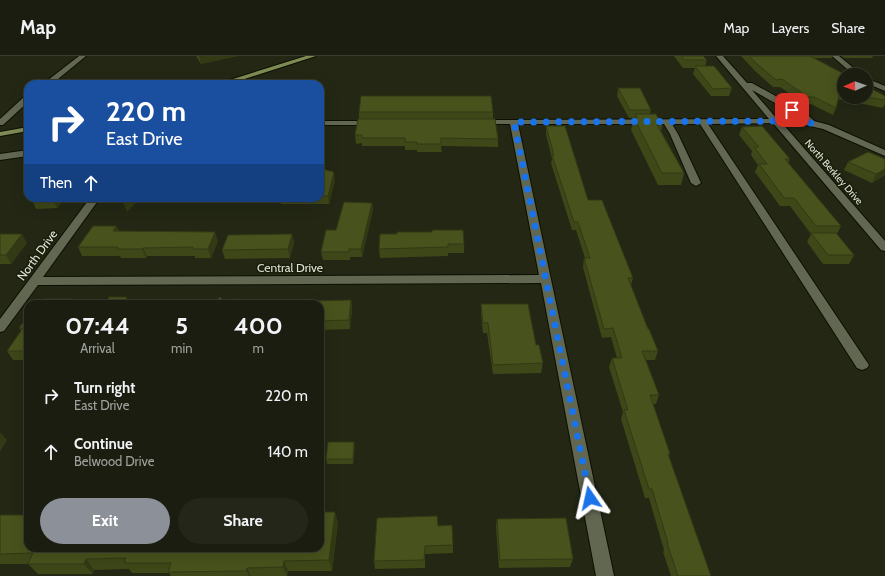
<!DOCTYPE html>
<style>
body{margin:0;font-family:Cabin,sans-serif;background:#232618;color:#f1f3f6;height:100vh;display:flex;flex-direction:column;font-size:15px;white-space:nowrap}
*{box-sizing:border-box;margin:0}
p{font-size:13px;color:#9fa29e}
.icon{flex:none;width:22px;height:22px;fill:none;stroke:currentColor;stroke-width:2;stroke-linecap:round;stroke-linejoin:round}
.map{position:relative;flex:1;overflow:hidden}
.panel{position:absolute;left:24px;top:244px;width:300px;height:252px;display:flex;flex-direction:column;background:#1a1d0f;border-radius:12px;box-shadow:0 4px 16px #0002,0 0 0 1px #383b2f}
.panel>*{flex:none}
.top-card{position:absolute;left:24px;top:24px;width:300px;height:122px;border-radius:12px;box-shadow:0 4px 16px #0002,0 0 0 1px #383b2f;background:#1a4fa0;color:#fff;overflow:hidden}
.needle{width:26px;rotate:268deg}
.tools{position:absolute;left:837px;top:12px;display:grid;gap:8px}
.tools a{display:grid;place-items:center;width:36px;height:36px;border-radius:50%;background:#1a1d0f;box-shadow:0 4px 16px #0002,0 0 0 1px #383b2f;font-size:20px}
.pin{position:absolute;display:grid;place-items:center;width:34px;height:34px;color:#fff;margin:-17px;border-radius:8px;box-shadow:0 2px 6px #0006}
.me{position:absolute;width:44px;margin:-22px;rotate:349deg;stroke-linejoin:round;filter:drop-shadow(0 0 3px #0008)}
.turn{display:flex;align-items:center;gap:14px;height:84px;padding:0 16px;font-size:18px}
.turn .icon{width:52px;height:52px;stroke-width:2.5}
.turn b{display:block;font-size:28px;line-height:34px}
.then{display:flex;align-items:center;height:38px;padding:0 16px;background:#0003;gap:8px;font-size:15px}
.eta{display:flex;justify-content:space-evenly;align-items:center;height:68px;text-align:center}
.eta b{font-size:24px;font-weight:800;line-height:28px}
.button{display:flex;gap:8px;margin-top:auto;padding:8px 16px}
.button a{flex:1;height:46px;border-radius:24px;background:#8c9099;color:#fff;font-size:16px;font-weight:800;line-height:46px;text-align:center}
.button a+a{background:#232618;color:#f1f3f6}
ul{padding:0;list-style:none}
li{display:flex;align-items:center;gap:12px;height:56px;padding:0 16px}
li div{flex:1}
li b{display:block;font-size:15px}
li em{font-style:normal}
header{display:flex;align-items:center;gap:24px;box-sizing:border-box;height:56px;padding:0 20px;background:#1a1d0f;border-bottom:1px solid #383b2f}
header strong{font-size:19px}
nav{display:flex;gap:22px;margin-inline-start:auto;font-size:14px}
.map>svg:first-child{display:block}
</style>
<header>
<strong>Map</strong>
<nav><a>Map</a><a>Layers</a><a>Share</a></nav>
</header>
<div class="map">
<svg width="885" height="520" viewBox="0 0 885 520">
<rect width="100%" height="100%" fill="#232714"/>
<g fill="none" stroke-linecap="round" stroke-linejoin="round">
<g stroke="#0c1001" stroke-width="2">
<g id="minor">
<polygon points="79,0 86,0 52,28 43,28"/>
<path d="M716,0H723L747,27H752L806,57L814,65L829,69L885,94V100L823,73L797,67H782L885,185V195L881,194L773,67L708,68L869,309L867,312L862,314L857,312L700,68H672L678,78L701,127L696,130L691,127L670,78L664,68H518L614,520H596L541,227L38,229L4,275L0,276V263L90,142H100L43,221L539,219L510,68H479L475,66L476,64L769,63ZM752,34L800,61L803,63H777Z"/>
<polygon points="832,0 839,0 862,19 854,19"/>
<polygon points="866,22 885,30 885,35 866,27"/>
<polygon points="177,24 186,28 143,28 147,26"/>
<polygon points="25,40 28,40 28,46 3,69 0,69 0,63"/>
<polygon points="320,65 373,65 377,67 373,69 320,69"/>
<polygon points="28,94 28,100 0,104 0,98"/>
</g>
</g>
<g stroke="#0c1001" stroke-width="2">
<g id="major">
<polygon points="306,0 316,0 229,28 217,28"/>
<polygon points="28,71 28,75 0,80 0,76"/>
</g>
</g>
<use href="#minor" fill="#616751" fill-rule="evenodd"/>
<use href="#major" fill="#7e8b54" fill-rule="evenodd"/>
</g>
<g fill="#3d4718">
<polygon points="196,0 238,0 201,8"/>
<polygon points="674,0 703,0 707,4 705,10 732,32 729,40 711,40 693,18 695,12 683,12"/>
<polygon points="741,0 833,0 832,2 814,2 844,19 844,41 866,41 866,30 885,40 885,48 883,52 838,43 836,52 833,59 811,48 805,49 780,31 773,31 755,15"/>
<polygon points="841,0 873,0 872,2 844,2"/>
<polygon points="618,32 651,54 650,58 662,69 661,75 684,117 681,129 658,129 631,74 634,62 629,62 617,40"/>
<polygon points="359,56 493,56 493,63 498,83 498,91 441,90 442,96 417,96 417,94 405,94 405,90 362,90 362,87 356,88 355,79 359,63"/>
<polygon points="546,70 633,222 631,229 648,273 658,295 655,304 646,304 659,339 656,348 653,348 670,398 669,400 711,520 671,520 663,496 664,494 649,442 645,442 621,363 623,356 609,311 612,302 617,302 611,281 602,282 583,211 584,202 585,202 576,174 572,174 551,107 552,103 546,78"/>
<polygon points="742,71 790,103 788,107 841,170 837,178 854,199 849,208 823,208 807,186 811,178 790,150 780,150 755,116 758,109 751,99 752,95 739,79"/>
<polygon points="885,103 885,119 872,127 844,114 848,106"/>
<polygon points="320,114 335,124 329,148 281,148 279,142 320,142"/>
<polygon points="66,142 57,152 36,153 32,144"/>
<polygon points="372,147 373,154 362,201 350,201 350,204 323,204 321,196 336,174"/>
<polygon points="116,170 119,175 218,185 211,202 195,202 195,200 147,200 146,202 121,202 120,200 82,200 78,191"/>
<polygon points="0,178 27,187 11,208 0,208"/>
<polygon points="292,178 294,187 290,202 225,203 222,194"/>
<polygon points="380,178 464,188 464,197 448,197 448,200 380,202 379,193"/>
<polygon points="351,244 352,253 350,273 320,274 320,248"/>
<polygon points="481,248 536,289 543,307 541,317 493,318 487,277 483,277 481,258"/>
<polygon points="28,260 28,304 13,304 7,295 21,275 19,272"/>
<polygon points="355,390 353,408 327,408 326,403"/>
<polygon points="335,456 338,467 332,515 288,515 287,520 171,520 169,517 132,517 129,513 94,514 93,518 38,518 28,508 0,508 0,459 28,492 320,492"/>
<polygon points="497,463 573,503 570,511 499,512 496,471"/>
<polygon points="438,470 453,489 453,497 425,498 425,512 375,513 374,505"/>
</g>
<g fill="#323914">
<polygon points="199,0 238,0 201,8"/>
<polygon points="885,113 885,119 872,127 876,118"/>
<polygon points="334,116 335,124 329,148 328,140"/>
<polygon points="55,142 66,142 57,152 53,144"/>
<polygon points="130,142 140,142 127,156 124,148"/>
<polygon points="372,147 373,154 362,201 361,193"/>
<polygon points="116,170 120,179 113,175"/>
<polygon points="215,176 218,185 211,202 208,193"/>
<polygon points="22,178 27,187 11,208 6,199"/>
<polygon points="292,178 294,187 290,202 288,193"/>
<polygon points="143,192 147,200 146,202 142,193"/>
<polygon points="351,244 352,253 350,273 349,264"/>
<polygon points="0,376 7,384 0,396"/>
<polygon points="354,386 355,390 353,408 353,403"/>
<polygon points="335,456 338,467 332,515 329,504"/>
<polygon points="86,503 94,514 93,518 84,508"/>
<polygon points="284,505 288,515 287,520 283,511"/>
<polygon points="247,512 251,520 249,520 246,515"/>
</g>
<g fill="#47521c" stroke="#323914">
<polygon points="681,0 703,0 707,4 685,4"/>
<polygon points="749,0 810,0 846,19 844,19 844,36 840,36 836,52 814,41 808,41 782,23 776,24 757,8"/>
<polygon points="695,10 714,10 732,32 713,33"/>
<polygon points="866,30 885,40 885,44 866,41"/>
<polygon points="618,32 640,32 651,54 630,54"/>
<polygon points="361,40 491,40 493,56 359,56"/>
<polygon points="635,58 656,58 662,69 657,69 684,117 662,117 634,62 637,62"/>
<polygon points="358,63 495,63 498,83 441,82 441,88 417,88 417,86 405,86 405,82 362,82 362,79 355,79"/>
<polygon points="546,70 565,70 588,144 602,144 633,222 628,222 648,273 649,273 658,295 642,295 659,339 650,339 670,398 668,398 711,520 678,520 667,487 668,487 652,433 649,433 624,354 628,354 612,302 622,302 613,272 604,273 584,202 590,202 578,166 574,166 552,99 554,99"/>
<polygon points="762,70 790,103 785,103 841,170 816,170 794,142 784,142 759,108 767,108 754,91 759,91 742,71"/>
<polygon points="868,96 885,103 885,113 876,118 848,106"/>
<polygon points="322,113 334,116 328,140 320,140 320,114"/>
<polygon points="33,142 55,142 53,144 32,144"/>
<polygon points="126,142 130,142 124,148"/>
<polygon points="344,146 372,147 361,193 349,193 349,196 321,196 326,174 336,174"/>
<polygon points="93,170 116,170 113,175 215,176 208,193 192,193 193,191 143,192 142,193 117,193 118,191 78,191"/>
<polygon points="432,174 463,174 464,188 448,188 448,191 379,193 380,178 397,178 397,176 432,176"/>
<polygon points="811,177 836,177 854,199 828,199"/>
<polygon points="0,178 22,178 6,199 0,199"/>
<polygon points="292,178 288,193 222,194 228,179"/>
<polygon points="109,241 127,241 125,245 216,244 220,241 223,244 238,243 237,248 41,248 45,243 72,243 71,245 108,244"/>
<polygon points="351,244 349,264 320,265 320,248 313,248 313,245"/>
<polygon points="481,248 528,248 536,289 539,289 543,307 493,309 488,267 483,267"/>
<polygon points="28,260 28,295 7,295 23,272 19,272"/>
<polygon points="328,386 354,386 353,403 326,403"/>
<polygon points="320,456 335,456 329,504 284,505 283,511 247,512 246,515 168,516 171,507 124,507 126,502 86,503 84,508 28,508 33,497 0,498 0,459 28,459 28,492 320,492"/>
<polygon points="437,460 438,470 452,469 453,489 425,490 424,504 374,505 377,462"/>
<polygon points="566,462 573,503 500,504 497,463"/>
</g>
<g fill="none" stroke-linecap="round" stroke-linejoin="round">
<polyline stroke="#1a73e8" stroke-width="7" stroke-dasharray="0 12.6" points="590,442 514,66 797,65 811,67 807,62 792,54"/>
</g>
<g text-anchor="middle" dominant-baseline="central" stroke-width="3" stroke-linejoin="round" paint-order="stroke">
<g font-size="10" fill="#e0e4d7" stroke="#191e0a">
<text transform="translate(834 116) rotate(49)">North Berkley Drive</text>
</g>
<g font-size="12" fill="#e0e4d7" stroke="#191e0a">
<text transform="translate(37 199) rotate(-54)">North Drive</text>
<text x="290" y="211">Central Drive</text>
</g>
</g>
</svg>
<div class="tools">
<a><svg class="needle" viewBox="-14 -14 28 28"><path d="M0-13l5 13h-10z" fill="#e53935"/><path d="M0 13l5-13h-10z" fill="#9fa29e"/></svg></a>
</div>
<div class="pin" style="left:792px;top:54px;background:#d93025"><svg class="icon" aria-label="arrive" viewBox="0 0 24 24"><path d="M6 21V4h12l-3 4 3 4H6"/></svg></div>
<svg class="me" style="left:590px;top:442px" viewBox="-20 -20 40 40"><path d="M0-17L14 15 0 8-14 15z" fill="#1a73e8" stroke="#fff" stroke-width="4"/></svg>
<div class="top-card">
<div class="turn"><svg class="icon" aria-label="right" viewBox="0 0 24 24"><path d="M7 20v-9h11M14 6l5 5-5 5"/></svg><div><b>220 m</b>East Drive</div></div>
<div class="then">Then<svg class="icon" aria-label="ahead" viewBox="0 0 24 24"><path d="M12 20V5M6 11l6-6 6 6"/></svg></div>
</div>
<section class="panel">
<div class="eta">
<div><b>07:44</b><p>Arrival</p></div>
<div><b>5</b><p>min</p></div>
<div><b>400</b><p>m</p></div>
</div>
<ul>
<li><svg class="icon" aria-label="right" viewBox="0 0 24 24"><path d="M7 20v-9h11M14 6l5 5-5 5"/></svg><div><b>Turn right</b><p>East Drive</p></div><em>220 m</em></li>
<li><svg class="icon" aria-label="ahead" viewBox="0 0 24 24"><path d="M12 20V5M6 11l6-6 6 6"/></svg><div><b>Continue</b><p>Belwood Drive</p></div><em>140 m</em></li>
</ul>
<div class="button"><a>Exit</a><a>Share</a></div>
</section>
</div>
